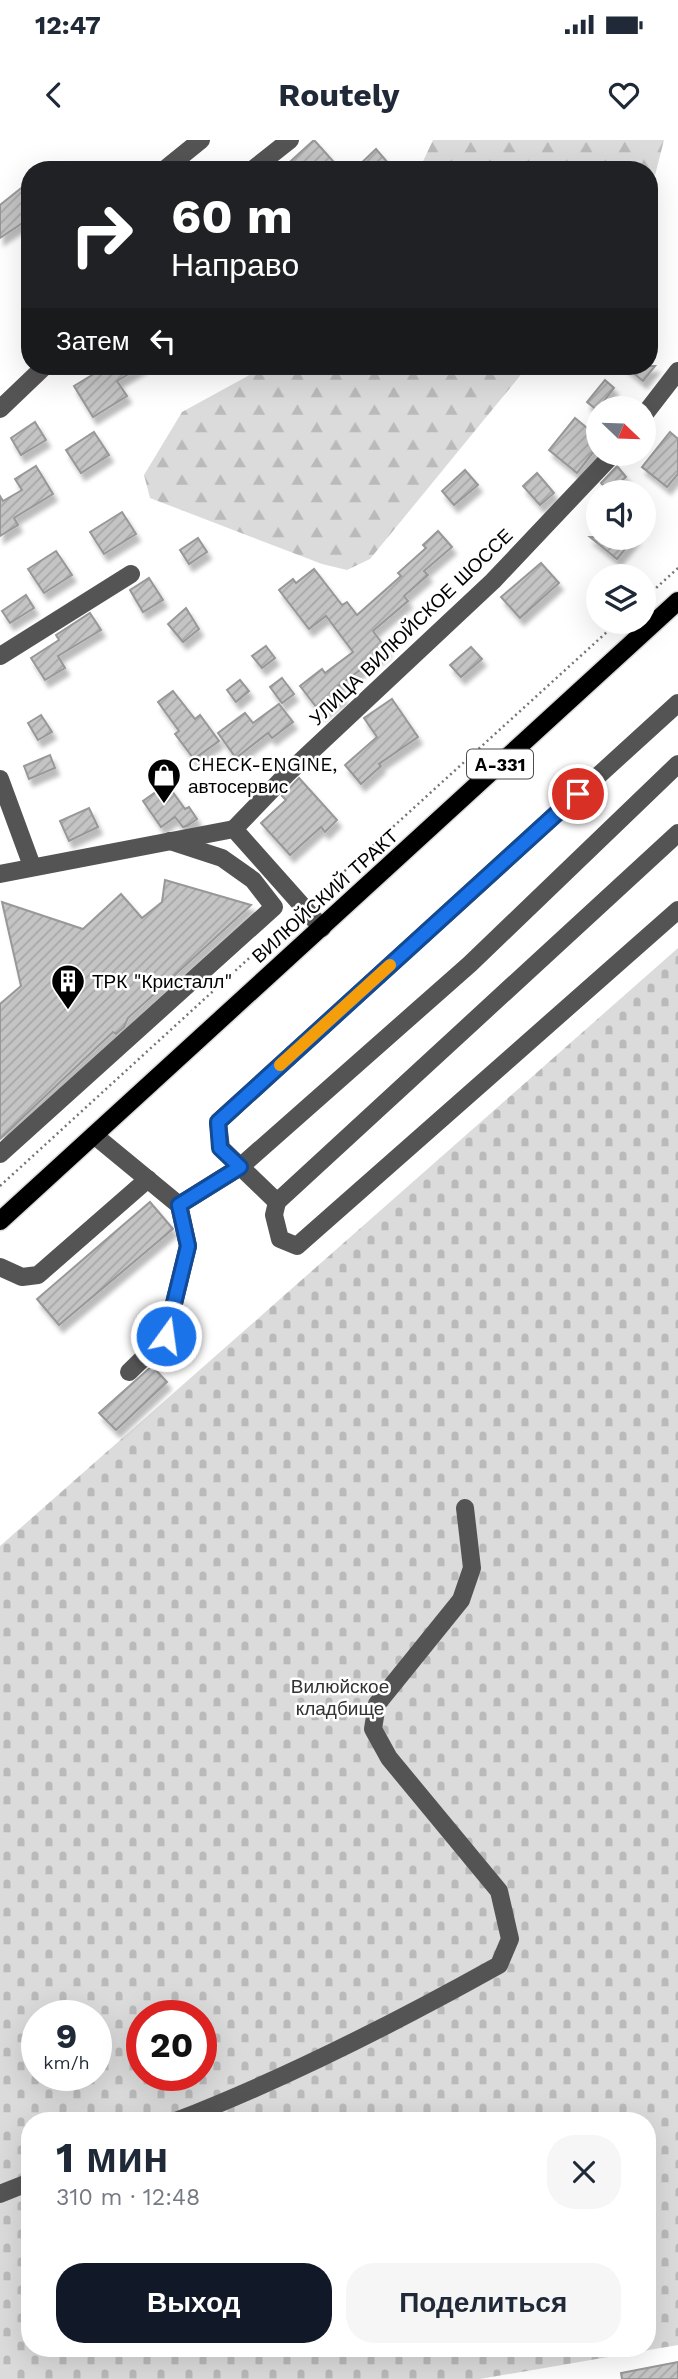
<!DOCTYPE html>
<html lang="ru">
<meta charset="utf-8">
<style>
body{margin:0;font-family:"Work Sans",sans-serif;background:#f6f6f7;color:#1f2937;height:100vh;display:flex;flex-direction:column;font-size:26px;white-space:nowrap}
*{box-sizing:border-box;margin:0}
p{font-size:23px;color:#747a83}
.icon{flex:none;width:38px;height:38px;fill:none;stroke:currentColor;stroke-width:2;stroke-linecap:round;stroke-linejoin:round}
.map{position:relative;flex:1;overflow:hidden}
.sheet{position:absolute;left:21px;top:1972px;width:635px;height:245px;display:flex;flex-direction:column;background:#fff;border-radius:28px;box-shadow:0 7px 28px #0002}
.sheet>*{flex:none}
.banner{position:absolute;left:21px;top:21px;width:637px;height:214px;border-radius:28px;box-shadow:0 7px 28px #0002;background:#202124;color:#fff;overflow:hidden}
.needle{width:46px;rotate:113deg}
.controls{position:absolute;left:586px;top:256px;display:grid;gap:14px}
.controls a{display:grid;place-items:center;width:70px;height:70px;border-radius:50%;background:#fff;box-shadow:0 7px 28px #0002;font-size:35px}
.speed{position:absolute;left:21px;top:1860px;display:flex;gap:14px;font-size:35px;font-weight:700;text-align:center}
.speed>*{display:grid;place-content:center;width:91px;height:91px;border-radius:50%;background:#fff;box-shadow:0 7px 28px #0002;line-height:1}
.speed small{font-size:18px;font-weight:400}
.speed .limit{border:10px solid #d22;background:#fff;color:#111}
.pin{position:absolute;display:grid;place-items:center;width:60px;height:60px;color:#fff;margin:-30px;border:4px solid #fff;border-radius:50%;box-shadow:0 2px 7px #0007}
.me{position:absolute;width:77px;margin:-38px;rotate:14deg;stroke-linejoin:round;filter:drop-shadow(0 0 5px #0008)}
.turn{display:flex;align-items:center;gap:24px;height:147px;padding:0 35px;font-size:32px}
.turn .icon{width:91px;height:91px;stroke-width:2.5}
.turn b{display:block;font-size:49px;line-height:60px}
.then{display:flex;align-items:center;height:66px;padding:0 35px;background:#0003;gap:14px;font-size:26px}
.round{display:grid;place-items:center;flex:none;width:74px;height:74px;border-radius:28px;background:#f6f6f7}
.headline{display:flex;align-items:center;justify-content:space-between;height:119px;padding:0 35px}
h1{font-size:42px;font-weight:700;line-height:52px}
.cta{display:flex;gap:14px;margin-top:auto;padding:14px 35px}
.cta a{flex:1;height:80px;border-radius:28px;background:#111827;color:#fff;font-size:28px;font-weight:700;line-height:80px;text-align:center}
.cta a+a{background:#f6f6f7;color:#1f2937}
.status{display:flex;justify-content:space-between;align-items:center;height:49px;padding:0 35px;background:#fff;direction:ltr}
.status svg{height:19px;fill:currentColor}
header{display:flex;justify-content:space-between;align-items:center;height:91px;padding:0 35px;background:#fff;font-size:32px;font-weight:700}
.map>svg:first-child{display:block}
</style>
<div class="status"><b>12:47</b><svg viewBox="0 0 49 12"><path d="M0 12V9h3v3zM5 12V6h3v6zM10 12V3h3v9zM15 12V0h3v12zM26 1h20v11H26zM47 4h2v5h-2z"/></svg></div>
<header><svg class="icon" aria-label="back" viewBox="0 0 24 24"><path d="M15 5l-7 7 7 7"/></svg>Routely<svg class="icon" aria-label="heart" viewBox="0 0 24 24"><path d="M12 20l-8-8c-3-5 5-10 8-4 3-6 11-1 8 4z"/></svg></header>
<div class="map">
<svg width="678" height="2239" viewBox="0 0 678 2239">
<defs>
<pattern id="forest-firs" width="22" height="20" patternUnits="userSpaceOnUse" patternTransform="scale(1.75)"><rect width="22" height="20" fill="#dbdbdb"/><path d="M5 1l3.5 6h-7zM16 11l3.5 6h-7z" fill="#bababa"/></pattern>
<pattern id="cemetery-stones" width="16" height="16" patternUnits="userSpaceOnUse" patternTransform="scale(1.75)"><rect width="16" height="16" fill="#dbdbdb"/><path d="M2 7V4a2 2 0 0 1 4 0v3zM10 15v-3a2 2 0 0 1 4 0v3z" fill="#bababa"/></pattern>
<pattern id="building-hatch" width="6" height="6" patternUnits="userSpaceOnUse" patternTransform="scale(1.75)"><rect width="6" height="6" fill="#c4c4c4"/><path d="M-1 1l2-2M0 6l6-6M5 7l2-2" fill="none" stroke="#a7a7a7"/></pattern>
<filter id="shadow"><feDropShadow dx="4" dy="7" stdDeviation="2" flood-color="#0004"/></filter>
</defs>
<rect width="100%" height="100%" fill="#fff"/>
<g fill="url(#forest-firs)">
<polygon points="433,0 664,0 649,59 649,30 419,30"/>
<polygon points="266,226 528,226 370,419 347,430 322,424 150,358 144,335 182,272"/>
</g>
<path fill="url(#cemetery-stones)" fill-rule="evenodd" d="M678,808V2205L480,2239H0V1406ZM37,1876H96V1936H37ZM142,1876H201V1936H142ZM30,1981H648V2208H30Z"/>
<g fill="url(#building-hatch)" stroke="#989898" stroke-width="2" filter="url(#shadow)">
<polygon points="314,0 341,30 281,30"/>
<polygon points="376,9 394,30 354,30"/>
<polygon points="30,41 30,78 0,98 0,65"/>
<polygon points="107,226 142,226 117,241 127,256 93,277 74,246"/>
<polygon points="625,226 655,226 643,241"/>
<polygon points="605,240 614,248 597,270 587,262"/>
<polygon points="575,278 598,297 598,306 577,333 549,310"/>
<polygon points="35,282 46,300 21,315 11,298"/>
<polygon points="94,292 109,315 81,333 66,310"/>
<polygon points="670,292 678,299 678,334 667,347 642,327"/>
<polygon points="36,326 53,354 14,378 18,385 0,396 0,356 3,361 22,350 15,339"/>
<polygon points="617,326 626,337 609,352 601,343"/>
<polygon points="465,330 478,345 454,365 442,351"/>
<polygon points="537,333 554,353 540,365 523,346"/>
<polygon points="122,372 136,394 104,414 90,392"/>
<polygon points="438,391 452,407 424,431 428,435 404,456 408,461 373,491 387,510 336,548 343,556 321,573 300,546 322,529 325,533 353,512 326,476 309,489 279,450 293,439 296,443 314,429 342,465 347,462 357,475 401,436 398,433 426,408 423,405"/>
<polygon points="590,397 635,397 617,419"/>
<polygon points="198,398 207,412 189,424 180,410"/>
<polygon points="56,411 72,435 44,453 28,429"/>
<polygon points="541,423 559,443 520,478 501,457"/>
<polygon points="149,438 163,460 143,472 130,450"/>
<polygon points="26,455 34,468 10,483 2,471"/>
<polygon points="186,468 199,489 183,502 168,484"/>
<polygon points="90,473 101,490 58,516 65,528 45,540 31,518 59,500 56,495"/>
<polygon points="266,506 275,518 262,528 252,516"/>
<polygon points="471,507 482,519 461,537 450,525"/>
<polygon points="282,538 294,554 282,563 270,547"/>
<polygon points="240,540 249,551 236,562 227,550"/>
<polygon points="173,551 195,579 200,575 219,601 194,619 175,594 179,591 158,562"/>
<polygon points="392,559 418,597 379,624 381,626 361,644 345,625 377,597 364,578"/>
<polygon points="279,564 293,582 272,598 268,593 236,618 218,593 245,573 253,583"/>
<polygon points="41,575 52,592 38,600 28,583"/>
<polygon points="50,615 55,628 29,639 24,626"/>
<polygon points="299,638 337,680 325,692 321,687 290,715 261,683 286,660 282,656"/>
<polygon points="167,644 185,669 189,667 197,679 187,686 183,687 175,677 161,687 143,661"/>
<polygon points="89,668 98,687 69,701 60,681"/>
<polygon points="165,740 251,765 128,878 124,887 116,894 113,892 0,999 0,864 21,846 2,762 83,789 121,754 142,778 162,762"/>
<polygon points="150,1062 173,1089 59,1185 37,1159"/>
<polygon points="152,1226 167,1242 116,1290 99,1273"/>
<polygon points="678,2222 678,2239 622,2239 621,2233"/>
</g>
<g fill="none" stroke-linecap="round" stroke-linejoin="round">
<g stroke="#dbdbdb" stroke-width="21">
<polyline id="major" points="0,1081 678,461"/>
</g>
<g stroke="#767676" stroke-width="2.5" stroke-dasharray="2 3.5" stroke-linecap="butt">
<polyline points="644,459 678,428"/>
<polyline points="316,757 619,481"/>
<polyline points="0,1046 293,778"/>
</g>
<g stroke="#545454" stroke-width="18">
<polyline points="164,30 201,0"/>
<polyline points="252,30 290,0"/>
<polyline points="0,269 45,226"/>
<polyline points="644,275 678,231"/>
<polyline points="0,516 131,434"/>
<polyline points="678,563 218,982 221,1008 277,1062 274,1075 280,1099 297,1106 678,770"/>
<polyline points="0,639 32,726"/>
<polyline points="234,689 286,635 493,441 614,313"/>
<polyline points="0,734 234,689 322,788"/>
<polyline points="94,995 179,1065 240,1027 470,824 678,624"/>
<polyline points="0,1014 274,767 253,740 222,718 170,701"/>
<polyline points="277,1062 678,693"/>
<polyline points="0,1127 22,1137 38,1135 148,1039"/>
<polyline points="129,1232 166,1196 188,1106 179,1065"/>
<path d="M176,1981C287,1938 395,1883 499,1825L510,1799L499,1751L389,1618L373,1589L377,1564L461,1460L472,1428L465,1368"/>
<polyline points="0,2054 30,2042"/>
</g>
<use href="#major" stroke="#000" stroke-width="18"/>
</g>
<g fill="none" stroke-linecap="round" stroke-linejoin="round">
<g stroke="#114b97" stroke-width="18">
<polyline id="route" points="166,1196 188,1106 179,1065 240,1027 220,1008 218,982 578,654"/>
</g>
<use href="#route" stroke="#1a73e8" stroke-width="12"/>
<polyline stroke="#f59e0b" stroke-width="12" points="280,925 390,825"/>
</g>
<defs>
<g id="shop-pin" transform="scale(1.75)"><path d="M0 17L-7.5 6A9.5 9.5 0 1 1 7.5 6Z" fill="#000" stroke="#fff"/><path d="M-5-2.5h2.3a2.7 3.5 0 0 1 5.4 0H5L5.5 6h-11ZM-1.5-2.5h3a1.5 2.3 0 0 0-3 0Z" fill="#fff"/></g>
<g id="building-pin" transform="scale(1.75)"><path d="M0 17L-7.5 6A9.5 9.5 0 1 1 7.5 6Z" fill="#000" stroke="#fff"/><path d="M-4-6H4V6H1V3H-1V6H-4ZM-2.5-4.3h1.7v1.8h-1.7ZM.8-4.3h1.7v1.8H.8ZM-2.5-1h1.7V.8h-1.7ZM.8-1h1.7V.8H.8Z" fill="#fff"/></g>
</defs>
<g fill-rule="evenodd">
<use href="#shop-pin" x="164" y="635"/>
<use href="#building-pin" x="68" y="841"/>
</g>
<g text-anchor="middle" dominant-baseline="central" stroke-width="5" stroke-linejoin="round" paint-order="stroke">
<rect fill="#fff" stroke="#4c4c4c" stroke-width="2" x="467" y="609.5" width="66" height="29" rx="5"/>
<g font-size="18" font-weight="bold" fill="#000">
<text x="500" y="624">А-331</text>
</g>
<g font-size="19" fill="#000" stroke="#fff">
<text transform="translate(411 487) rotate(-44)">УЛИЦА ВИЛЮЙСКОЕ ШОССЕ</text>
<text transform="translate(325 756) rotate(-42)">ВИЛЮЙСКИЙ ТРАКТ</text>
</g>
<g font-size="19" fill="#000" stroke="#fff" text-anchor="start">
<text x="188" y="624">CHECK-ENGINE,<tspan x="188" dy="22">автосервис</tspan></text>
<text x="92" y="841">ТРК "Кристалл"</text>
</g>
<g font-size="19" fill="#323232" stroke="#fff">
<text x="340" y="1546">Вилюйское<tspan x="340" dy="22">кладбище</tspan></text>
</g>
</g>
</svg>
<div class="controls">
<a><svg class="needle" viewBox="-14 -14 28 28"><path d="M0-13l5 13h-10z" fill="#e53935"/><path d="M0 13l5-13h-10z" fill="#747a83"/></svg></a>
<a><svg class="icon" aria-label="sound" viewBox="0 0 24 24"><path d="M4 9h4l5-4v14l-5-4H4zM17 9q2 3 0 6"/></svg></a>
<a><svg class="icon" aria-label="layers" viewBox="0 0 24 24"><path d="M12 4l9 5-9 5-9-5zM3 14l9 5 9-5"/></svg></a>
</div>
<div class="speed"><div>9<small>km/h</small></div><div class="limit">20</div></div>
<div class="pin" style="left:578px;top:654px;background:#d93025"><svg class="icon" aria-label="arrive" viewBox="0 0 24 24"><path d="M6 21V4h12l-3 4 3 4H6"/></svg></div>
<svg class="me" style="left:166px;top:1196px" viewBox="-20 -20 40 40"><circle r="17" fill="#1a73e8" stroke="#fff" stroke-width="3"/><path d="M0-11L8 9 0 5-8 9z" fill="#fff"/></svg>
<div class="banner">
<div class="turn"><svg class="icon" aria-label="right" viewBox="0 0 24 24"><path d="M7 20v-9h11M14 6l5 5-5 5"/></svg><div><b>60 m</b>Направо</div></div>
<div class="then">Затем<svg class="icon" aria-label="left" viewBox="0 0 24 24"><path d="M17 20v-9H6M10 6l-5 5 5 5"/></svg></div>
</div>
<section class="sheet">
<div class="headline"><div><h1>1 мин</h1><p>310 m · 12:48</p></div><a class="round"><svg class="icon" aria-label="close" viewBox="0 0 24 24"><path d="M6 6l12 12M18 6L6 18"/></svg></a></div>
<div class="cta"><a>Выход</a><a>Поделиться</a></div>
</section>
</div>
